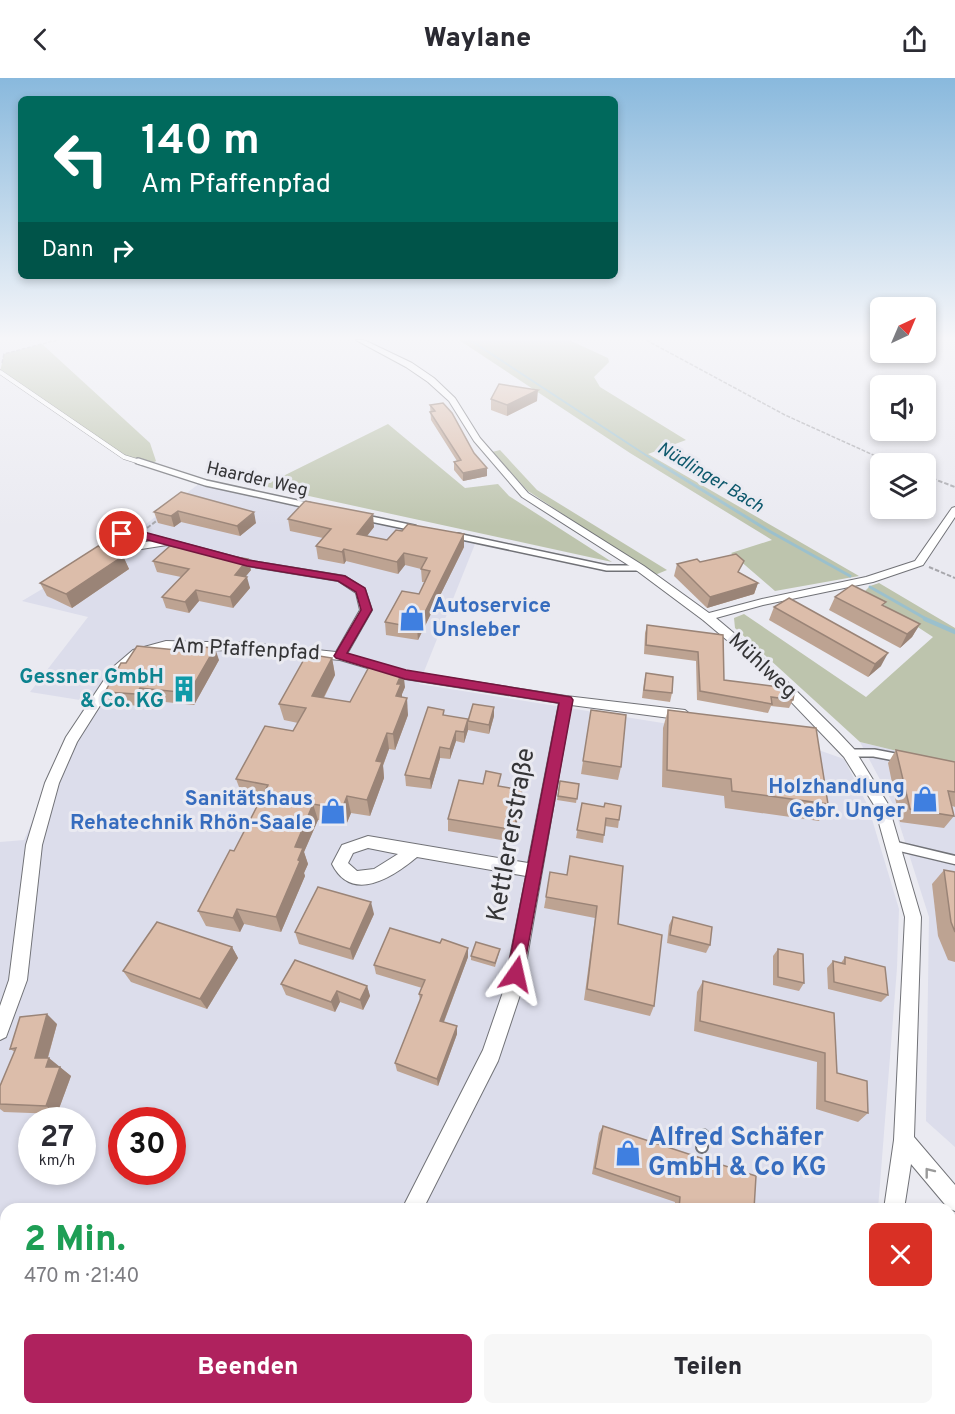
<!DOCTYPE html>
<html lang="de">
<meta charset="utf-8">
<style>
body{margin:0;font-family:Overpass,sans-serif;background:#f7f7f7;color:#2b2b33;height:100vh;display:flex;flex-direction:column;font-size:22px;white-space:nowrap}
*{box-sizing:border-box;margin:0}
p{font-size:20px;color:#7c7c81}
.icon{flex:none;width:33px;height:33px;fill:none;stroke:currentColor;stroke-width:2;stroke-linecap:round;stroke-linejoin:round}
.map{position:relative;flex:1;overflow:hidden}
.drawer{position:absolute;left:0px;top:1125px;width:956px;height:212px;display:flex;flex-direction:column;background:#fff;border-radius:18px 18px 0 0;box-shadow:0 3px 9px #0003}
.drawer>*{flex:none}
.top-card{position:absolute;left:18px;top:18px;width:600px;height:183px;border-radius:9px;box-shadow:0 3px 9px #0003;background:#00695c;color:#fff;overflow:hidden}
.needle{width:39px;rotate:44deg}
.buttons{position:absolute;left:870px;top:219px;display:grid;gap:12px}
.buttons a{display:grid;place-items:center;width:66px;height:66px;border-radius:9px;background:#fff;box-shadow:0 3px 9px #0003;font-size:30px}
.speed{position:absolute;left:18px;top:1029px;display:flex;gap:12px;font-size:30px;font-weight:700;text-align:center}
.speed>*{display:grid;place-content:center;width:78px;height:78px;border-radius:50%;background:#fff;box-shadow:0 3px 9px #0003;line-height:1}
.speed small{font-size:15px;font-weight:400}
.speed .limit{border:9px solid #d22;background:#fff;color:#111}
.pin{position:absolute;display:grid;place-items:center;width:51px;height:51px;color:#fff;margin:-26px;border:3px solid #fff;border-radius:50%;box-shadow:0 2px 6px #0007}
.me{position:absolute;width:66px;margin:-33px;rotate:11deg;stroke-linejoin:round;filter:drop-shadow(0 0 4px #0008)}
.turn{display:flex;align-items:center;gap:21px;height:126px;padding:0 24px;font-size:27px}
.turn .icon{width:78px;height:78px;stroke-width:2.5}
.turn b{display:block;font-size:42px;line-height:51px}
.then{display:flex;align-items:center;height:57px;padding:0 24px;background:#0003;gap:12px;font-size:22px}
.round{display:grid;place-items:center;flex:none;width:63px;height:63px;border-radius:9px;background:#f7f7f7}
.overview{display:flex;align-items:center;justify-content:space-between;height:102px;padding:0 24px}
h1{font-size:36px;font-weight:800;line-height:45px;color:#1e9e55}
.primary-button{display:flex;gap:12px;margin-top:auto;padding:12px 24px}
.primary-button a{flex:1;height:69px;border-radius:9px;background:#af225e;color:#fff;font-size:24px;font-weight:800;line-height:69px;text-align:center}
.primary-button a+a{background:#f7f7f7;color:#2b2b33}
header{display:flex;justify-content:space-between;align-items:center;height:78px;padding:0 24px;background:#fff;font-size:27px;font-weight:800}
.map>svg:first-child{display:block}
</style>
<header><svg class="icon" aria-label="back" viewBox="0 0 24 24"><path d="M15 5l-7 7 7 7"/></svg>Waylane<svg class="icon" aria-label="share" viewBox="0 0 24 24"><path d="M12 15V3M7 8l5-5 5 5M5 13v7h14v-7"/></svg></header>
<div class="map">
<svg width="955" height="1336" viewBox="0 0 955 1336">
<rect width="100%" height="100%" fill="#eaeaf1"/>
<g fill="#dcddeb" fill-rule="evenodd">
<path d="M200,405L475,466L419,606L807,668L844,681L868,728L899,831L897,890L878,1131H6V1330L863,1331L862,1336H0V764L24,762L86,623L30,614L88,539L22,523L125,462ZM32,1042H82V1094H32ZM122,1042H172V1094H122Z"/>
<polygon points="860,664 955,687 955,1069 926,1043 929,839 893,726"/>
</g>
<g fill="#bdc4ad">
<polygon points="459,262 569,262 608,280 609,284 594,299 600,309 686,362 648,376 859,498 775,513 731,475 772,462 630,375"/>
<polygon points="42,266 150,365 156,383 148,388 124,379 0,294 4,276"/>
<polygon points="388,346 465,410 498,406 509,418 612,484 263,408"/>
<polygon points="500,372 537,412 667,492 655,497 528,413 492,374"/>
<polygon points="879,505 955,550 955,687 860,664 735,550 734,540 744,536 866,619 933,559 864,514 870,508"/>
<polygon points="955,1168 955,1336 952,1336 949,1331 950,1169"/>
</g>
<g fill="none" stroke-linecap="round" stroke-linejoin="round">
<polyline stroke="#9bc0cd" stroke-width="2" points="470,262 658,385"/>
<g stroke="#9bc0cd" stroke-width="3">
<polyline points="655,383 769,453 850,498"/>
<polyline points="870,509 928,542"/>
</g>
<polyline stroke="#9bc0cd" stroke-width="4.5" points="925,541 955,554"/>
<g stroke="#717277" stroke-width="5">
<polyline id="lane-far4" points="0,294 124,379 143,385"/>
</g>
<g stroke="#717277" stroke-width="8">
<g id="lane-far3">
<polyline points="138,383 206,405 311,428"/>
<polyline points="366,440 414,450"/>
<polyline points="457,458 607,490 640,490"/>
</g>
</g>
<g stroke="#717277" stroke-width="10">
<polyline id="lane-far2" points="849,675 874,675 900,680"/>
</g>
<g stroke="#717277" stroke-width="11">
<polyline id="lane-far1" points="892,767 955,782"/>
</g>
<g stroke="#717277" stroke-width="14">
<polyline id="lane" points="702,1069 703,1057"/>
</g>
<g stroke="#717277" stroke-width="2">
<g id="street">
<polygon points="356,262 364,262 412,285 434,300 455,320 480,360 528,415 644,488 709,535 762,521 866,499 915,483 952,430 955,429 955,439 923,487 873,504 763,527 716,540 761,578 837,653 854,671 888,726 921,839 914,1059 955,1107 955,1133 948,1130 911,1086 904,1131 884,1131 894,1062 905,839 874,727 844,679 753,584 703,542 636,492 522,419 474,363 449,323 428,304 406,289"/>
<path d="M133,452L247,482L345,498L365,511L372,532L347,576L405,593L566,618L685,632L691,637L685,642L571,627L521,914L498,983L423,1131H402L483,972L503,914L526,798L417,779C393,799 352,826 332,786L342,767L368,758L528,785L559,625L405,601L340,582L248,573L166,571L141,578L120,596L77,664L59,705L42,767L27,902L6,959L0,962V928L9,902L26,767L45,705L66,659L112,590L133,572L166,563L248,565L336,574L360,532L356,515L338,503L247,488L167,467L122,474L105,471L102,464L103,462L118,454ZM133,458L152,463L122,468L113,465L124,459ZM368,770L398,776L374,791L357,793L348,785L353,775Z"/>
<polygon points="955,1141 955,1163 950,1165 950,1144"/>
<polygon points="331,1330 355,1330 354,1336 330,1336"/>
<polygon points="700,1330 729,1330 727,1336 698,1336"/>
<rect x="870" y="1330" width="24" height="6"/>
<polygon points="917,1330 942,1330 944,1336 919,1336"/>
</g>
</g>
<g stroke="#a7a7ac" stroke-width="1.5" stroke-dasharray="4 1.5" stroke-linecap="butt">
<polyline points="646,262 785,337 891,385"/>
<polyline points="2,285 4,276 57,262"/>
</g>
<g stroke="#a7a7ac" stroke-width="2" stroke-dasharray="4.5 2" stroke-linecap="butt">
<polyline points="887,383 893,386"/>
<polyline points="926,398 955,409"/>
<polyline points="147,450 159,441"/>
<polyline points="929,489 955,500"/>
</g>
<use href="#lane-far4" stroke="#fff" stroke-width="4"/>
<use href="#lane-far3" stroke="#fff" stroke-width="5"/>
<use href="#lane-far2" stroke="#fff" stroke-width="7"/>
<use href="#lane-far1" stroke="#fff" stroke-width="8"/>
<use href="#lane" stroke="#fff" stroke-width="10"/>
<use href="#street" fill="#fff" fill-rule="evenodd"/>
</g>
<g fill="#bda392">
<polygon points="491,321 537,323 507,338 491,332"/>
<polygon points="430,327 487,398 463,403 454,392 454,384 457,383 431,342"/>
<polygon points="181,414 256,445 240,458 181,444 174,449 158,445 154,434"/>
<polygon points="288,441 374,449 367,458 387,462 402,453 464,456 464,469 418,562 386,557 385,544 419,516 425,504 422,504 421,491 405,487 398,496 346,483 344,486 318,481 316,468 323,460 290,453"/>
<polygon points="123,478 129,491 72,530 47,518 40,505"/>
<polygon points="153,483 251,492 245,499 250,510 233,530 199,523 189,535 166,530 162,519 181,499 157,494"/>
<polygon points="700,484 740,495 758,505 754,516 707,530 674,498 677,486"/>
<polygon points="835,519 884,528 920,546 912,559 900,570 829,532"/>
<polygon points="774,529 881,588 868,599 769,542"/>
<polygon points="647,547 723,557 724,602 793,622 789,630 771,628 768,635 697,622 696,583 644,576 645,555"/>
<polygon points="332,580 335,597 324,620 350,624 405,609 402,616 402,619 408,637 395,672 389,671 383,688 384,700 370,738 351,735 346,747 318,742 304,774 308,786 304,795 305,798 281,854 244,846 240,854 206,848 198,833 234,773 261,721 242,717 236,701 293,653 298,645 284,642 279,626"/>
<polygon points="219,582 194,627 146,622 142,628 111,626 105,614 126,585"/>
<polygon points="646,595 672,615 670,624 642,620 644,604"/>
<polygon points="591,632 621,689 618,702 581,696"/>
<polygon points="668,632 828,726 819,743 725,730 724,718 662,709 663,650"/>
<polygon points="445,638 468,641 494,638 489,656 468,652 464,665 456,663 450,681 440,680 431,711 406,708 405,697"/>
<polygon points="896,672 955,684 955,729 952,728 954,738 944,750 900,744 888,685"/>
<polygon points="560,703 579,706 576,725 557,722"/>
<polygon points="501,709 522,712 521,725 513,764 448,753 448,741"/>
<polygon points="582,725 619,742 618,750 605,748 603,765 576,760"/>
<polygon points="944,792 955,794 955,884 948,882 938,858 932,806"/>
<polygon points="567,797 618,846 654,928 650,938 584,922 595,840 544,830 546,819"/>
<polygon points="374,836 353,882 299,866 295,854"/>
<polygon points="673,839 710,867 706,875 667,865 669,847"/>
<polygon points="232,869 238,880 207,931 131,904 123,893"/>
<polygon points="778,871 804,905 799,913 773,907 773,878"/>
<polygon points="499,875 495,889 471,882 471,878"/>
<polygon points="468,879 444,944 457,948 457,956 438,1008 397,993 395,985 420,923 419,916 422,910 376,896 374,887"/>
<polygon points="845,879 888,917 881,924 828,911 827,890 833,883 841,885"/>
<polygon points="703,903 834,935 837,995 868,1035 858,1044 816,1031 817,984 694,953 697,914"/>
<polygon points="281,906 367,908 370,918 363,932 340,924 335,934 286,917"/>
<polygon points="57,946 48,980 71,998 57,1036 4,1034 0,1031 0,1008 15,974 10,971"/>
<polygon points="603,1048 754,1131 674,1131 675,1124 592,1096 599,1055"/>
</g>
<g fill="#9a8477">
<polygon points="538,312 537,323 507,338 507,327"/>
<polygon points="487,390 487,398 463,403 463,395"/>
<polygon points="178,433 181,444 174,449 171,438"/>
<polygon points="254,434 256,445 240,458 237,448"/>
<polygon points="373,436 374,449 359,468 357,456"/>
<polygon points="464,456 464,469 418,562 417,550"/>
<polygon points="344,471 346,483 344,486 342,474"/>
<polygon points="404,475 405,487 398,496 397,484"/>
<polygon points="123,478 129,491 72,530 66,516"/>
<polygon points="248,481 251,492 238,508 235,497"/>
<polygon points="247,499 250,510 233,530 230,519"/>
<polygon points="758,505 754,516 707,530 710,519"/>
<polygon points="196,512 199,523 189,535 185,524"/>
<polygon points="920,546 912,559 900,570 907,556"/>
<polygon points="215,570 219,582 194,627 189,615"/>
<polygon points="888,575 881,588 868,599 875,586"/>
<polygon points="332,580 335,597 316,634 312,618"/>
<polygon points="403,592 405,609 402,616 402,623 396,618 397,606"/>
<polygon points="140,610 146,622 142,628 136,616"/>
<polygon points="407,620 408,637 395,672 393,656"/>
<polygon points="494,629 494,638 489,656 489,647"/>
<polygon points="468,641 468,652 464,665 464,654"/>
<polygon points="456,653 456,663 450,681 450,671"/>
<polygon points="387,655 389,671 383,687 384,700 370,738 367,722 376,683"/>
<polygon points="440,669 440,680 431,711 430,701"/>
<polygon points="522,712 521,725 513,764 514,752"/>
<polygon points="347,718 351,735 346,747 342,731"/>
<polygon points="313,726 318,742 304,774 308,786 304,795 305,798 281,854 276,839 295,769"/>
<polygon points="371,824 374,836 353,882 350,871"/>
<polygon points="237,831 244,846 240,854 233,840"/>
<polygon points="232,869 238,880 207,931 200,921"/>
<polygon points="468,870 468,879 441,951 440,943"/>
<polygon points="367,908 370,918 363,932 360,922"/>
<polygon points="337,913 340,924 335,934 331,924"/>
<polygon points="47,936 57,946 45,989 35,980"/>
<polygon points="457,948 457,956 438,1008 437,1001"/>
<polygon points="49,980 60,989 46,989"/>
<polygon points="60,989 71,998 57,1036 46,1028"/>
<polygon points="6,1277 6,1286 0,1290 0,1280"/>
<polygon points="192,1330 203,1330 200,1336 190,1336"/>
<polygon points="295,1330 302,1330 299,1336 293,1336"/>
</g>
<g fill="#dcbdaa" stroke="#9a8477" stroke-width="1.5">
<polygon points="499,306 538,312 507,327 491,321"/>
<polygon points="443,325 452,335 474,375 487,390 463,395 454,384 461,382 430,334 435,333 430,327"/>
<polygon points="181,414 254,434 237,448 178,433 171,438 154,434"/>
<polygon points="305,423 373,436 357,456 387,462 396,452 402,453 408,446 464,456 417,550 385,544 402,513 419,516 430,493 421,491 427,480 404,475 397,484 344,471 342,474 316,468 331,451 288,441"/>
<polygon points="98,468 123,478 66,516 40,505"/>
<polygon points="170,468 248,481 235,497 247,499 230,519 196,512 185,524 162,519 189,491 153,483"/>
<polygon points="736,476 744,483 738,494 758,505 710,519 677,486 697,481 700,484"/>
<polygon points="852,507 886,524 882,527 920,546 907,556 835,519"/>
<polygon points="789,520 888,575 875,586 774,529"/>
<polygon points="647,547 723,557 724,602 787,610 794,616 793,622 771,619 772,626 700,613 698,574 646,567"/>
<polygon points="137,568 186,573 189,568 215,570 189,615 140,610 136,616 105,614 121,585 126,585"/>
<polygon points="307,576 332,580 312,618 350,624 370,587 403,592 397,606 401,606 396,618 407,620 393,656 387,655 376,683 382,684 367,722 347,718 342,731 313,726 295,769 303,770 298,782 300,783 276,839 237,831 233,840 198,833 230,772 234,773 268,707 236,701 265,648 293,653 306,630 279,626"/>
<polygon points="646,595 673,599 672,615 644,612"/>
<polygon points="473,626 494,629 489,647 468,643"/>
<polygon points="428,629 444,632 443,637 468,641 464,654 456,653 450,671 440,669 430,701 405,697"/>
<polygon points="591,632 626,637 621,689 583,683"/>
<polygon points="668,632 816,650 828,726 732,713 731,701 667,692"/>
<polygon points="896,672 955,684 955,714 948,713 954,738 910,731"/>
<polygon points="486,693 501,696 498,708 522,712 514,752 448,741 459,702 483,706"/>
<polygon points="560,703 579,706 577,721 558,718"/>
<polygon points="582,725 604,729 605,725 621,728 619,742 606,740 604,757 577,752"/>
<polygon points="570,778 623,788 618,846 662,857 654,928 587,911 597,828 546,819 550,794 567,797"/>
<polygon points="944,792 955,794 955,854 951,844"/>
<polygon points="318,809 371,824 350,871 295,854"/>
<polygon points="673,839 712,849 710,867 670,857"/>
<polygon points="157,844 232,869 200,921 123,893"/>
<polygon points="390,850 440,865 442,861 468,870 440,943 457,948 437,1001 395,985 422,917 419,916 425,902 374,887"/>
<polygon points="476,864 500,871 495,885 471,878"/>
<polygon points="778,871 803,876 804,905 778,899"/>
<polygon points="845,879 885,889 888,917 834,904 833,883 845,886"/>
<polygon points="295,882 367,908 360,922 337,913 331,924 281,906"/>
<polygon points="703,903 834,935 837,995 867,1003 868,1035 825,1023 825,975 700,943"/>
<polygon points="47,936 35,980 49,980 46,989 60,989 46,1028 0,1026 0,1008 16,970 10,971 20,939"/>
<polygon points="603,1048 756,1098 754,1131 679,1131 680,1119 595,1090"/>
<polygon points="6,1220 6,1277 0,1280 0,1224"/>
<polygon points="135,1330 192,1330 190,1336 132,1336"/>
<polygon points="236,1330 295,1330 293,1336 233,1336"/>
<polygon points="384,1330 478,1330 489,1336 385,1336 383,1335"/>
<polygon points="521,1330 529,1330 540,1336 519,1336"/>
</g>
<defs><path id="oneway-chevron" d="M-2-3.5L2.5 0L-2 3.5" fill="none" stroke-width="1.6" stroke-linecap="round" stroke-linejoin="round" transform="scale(1.5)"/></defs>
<use stroke="#9a9a9a" href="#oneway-chevron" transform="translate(929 1094) rotate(-128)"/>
<linearGradient id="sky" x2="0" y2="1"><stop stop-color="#89b9dd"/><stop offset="0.58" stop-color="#f6f6f9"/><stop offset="1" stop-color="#f6f6f9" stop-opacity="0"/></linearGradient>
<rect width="955" height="449" fill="url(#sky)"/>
<polygon fill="#af225e" stroke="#72163d" stroke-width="1.5" points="122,453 144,454 248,482 345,498 365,510 372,532 347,575 406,592 571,619 573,622 522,901 516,904 509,901 507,896 559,625 405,601 336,580 334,578 361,532 356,514 338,503 247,488 144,461 118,458 117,456"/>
<defs>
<g id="shop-bare" transform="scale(2.07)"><path d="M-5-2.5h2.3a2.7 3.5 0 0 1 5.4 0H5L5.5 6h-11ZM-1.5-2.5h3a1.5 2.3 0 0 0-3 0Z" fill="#3f7fe0" stroke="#eaeaf1" stroke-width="2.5" paint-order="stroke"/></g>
<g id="building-bare" transform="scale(2.07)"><path d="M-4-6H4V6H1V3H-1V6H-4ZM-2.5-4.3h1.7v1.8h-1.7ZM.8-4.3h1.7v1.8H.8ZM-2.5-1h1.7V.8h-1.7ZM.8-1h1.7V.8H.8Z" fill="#0f9aa8" stroke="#eaeaf1" stroke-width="2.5" paint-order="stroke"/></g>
</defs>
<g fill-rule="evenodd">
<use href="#shop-bare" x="412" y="540"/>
<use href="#building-bare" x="184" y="611"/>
<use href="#shop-bare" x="925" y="721"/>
<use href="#shop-bare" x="333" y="733"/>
<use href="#shop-bare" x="628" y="1075"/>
</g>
<g text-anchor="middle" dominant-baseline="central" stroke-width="6" stroke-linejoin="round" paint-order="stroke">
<g font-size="18" font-style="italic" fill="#0d586c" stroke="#eaeaf1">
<text transform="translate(710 400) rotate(31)">Nüdlinger Bach</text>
</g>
<g font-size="18" fill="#343436" stroke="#eaeaf1">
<text transform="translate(257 402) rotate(13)">Haarder Weg</text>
</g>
<g font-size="21" font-weight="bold" fill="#366cbe" stroke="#eaeaf1" text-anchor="end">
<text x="432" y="528" text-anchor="start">Autoservice<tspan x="432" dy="24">Unsleber</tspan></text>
<text x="905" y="709">Holzhandlung<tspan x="905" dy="24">Gebr. Unger</tspan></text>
<text x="313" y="721">Sanitätshaus<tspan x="313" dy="24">Rehatechnik Rhön-Saale</tspan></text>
</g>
<g font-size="21" fill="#343436" stroke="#eaeaf1">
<text transform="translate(246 572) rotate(3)">Am Pfaffenpfad</text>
<text transform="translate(762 588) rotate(43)">Mühlweg</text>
</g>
<g font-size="21" font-weight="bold" fill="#0d838f" stroke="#eaeaf1" text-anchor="end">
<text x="164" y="599">Gessner GmbH<tspan x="164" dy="24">&amp; Co. KG</tspan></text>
</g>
<g font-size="26" fill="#343436" stroke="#eaeaf1">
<text transform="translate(512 757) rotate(-80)">Kettlererstraße</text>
</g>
<g font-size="26" font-weight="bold" fill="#366cbe" stroke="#eaeaf1" text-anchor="start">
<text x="648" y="1060">Alfred Schäfer<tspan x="648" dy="30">GmbH &amp; Co KG</tspan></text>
</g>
</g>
</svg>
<div class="buttons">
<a><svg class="needle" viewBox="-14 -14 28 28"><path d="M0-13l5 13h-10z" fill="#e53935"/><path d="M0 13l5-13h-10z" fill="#7c7c81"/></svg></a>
<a><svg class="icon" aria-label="sound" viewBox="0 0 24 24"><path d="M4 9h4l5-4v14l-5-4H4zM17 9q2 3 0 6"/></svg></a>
<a><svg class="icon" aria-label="layers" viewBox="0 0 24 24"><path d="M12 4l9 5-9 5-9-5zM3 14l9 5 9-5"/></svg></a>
</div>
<div class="speed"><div>27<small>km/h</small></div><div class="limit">30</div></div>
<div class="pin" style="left:122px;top:456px;background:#d93025"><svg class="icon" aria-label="arrive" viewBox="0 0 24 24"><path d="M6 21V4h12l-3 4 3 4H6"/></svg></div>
<svg class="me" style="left:516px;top:896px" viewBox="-20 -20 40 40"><path d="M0-17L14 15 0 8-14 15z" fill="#af225e" stroke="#fff" stroke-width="4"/></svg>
<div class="top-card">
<div class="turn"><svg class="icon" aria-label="left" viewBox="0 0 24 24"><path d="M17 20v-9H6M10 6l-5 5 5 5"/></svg><div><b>140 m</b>Am Pfaffenpfad</div></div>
<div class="then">Dann<svg class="icon" aria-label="right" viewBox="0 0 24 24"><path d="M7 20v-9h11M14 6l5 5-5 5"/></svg></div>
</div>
<section class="drawer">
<div class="overview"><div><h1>2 Min.</h1><p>470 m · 21:40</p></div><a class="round" style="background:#d93025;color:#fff"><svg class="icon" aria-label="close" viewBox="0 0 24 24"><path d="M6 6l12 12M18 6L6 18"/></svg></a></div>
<div class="primary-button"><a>Beenden</a><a>Teilen</a></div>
</section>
</div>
